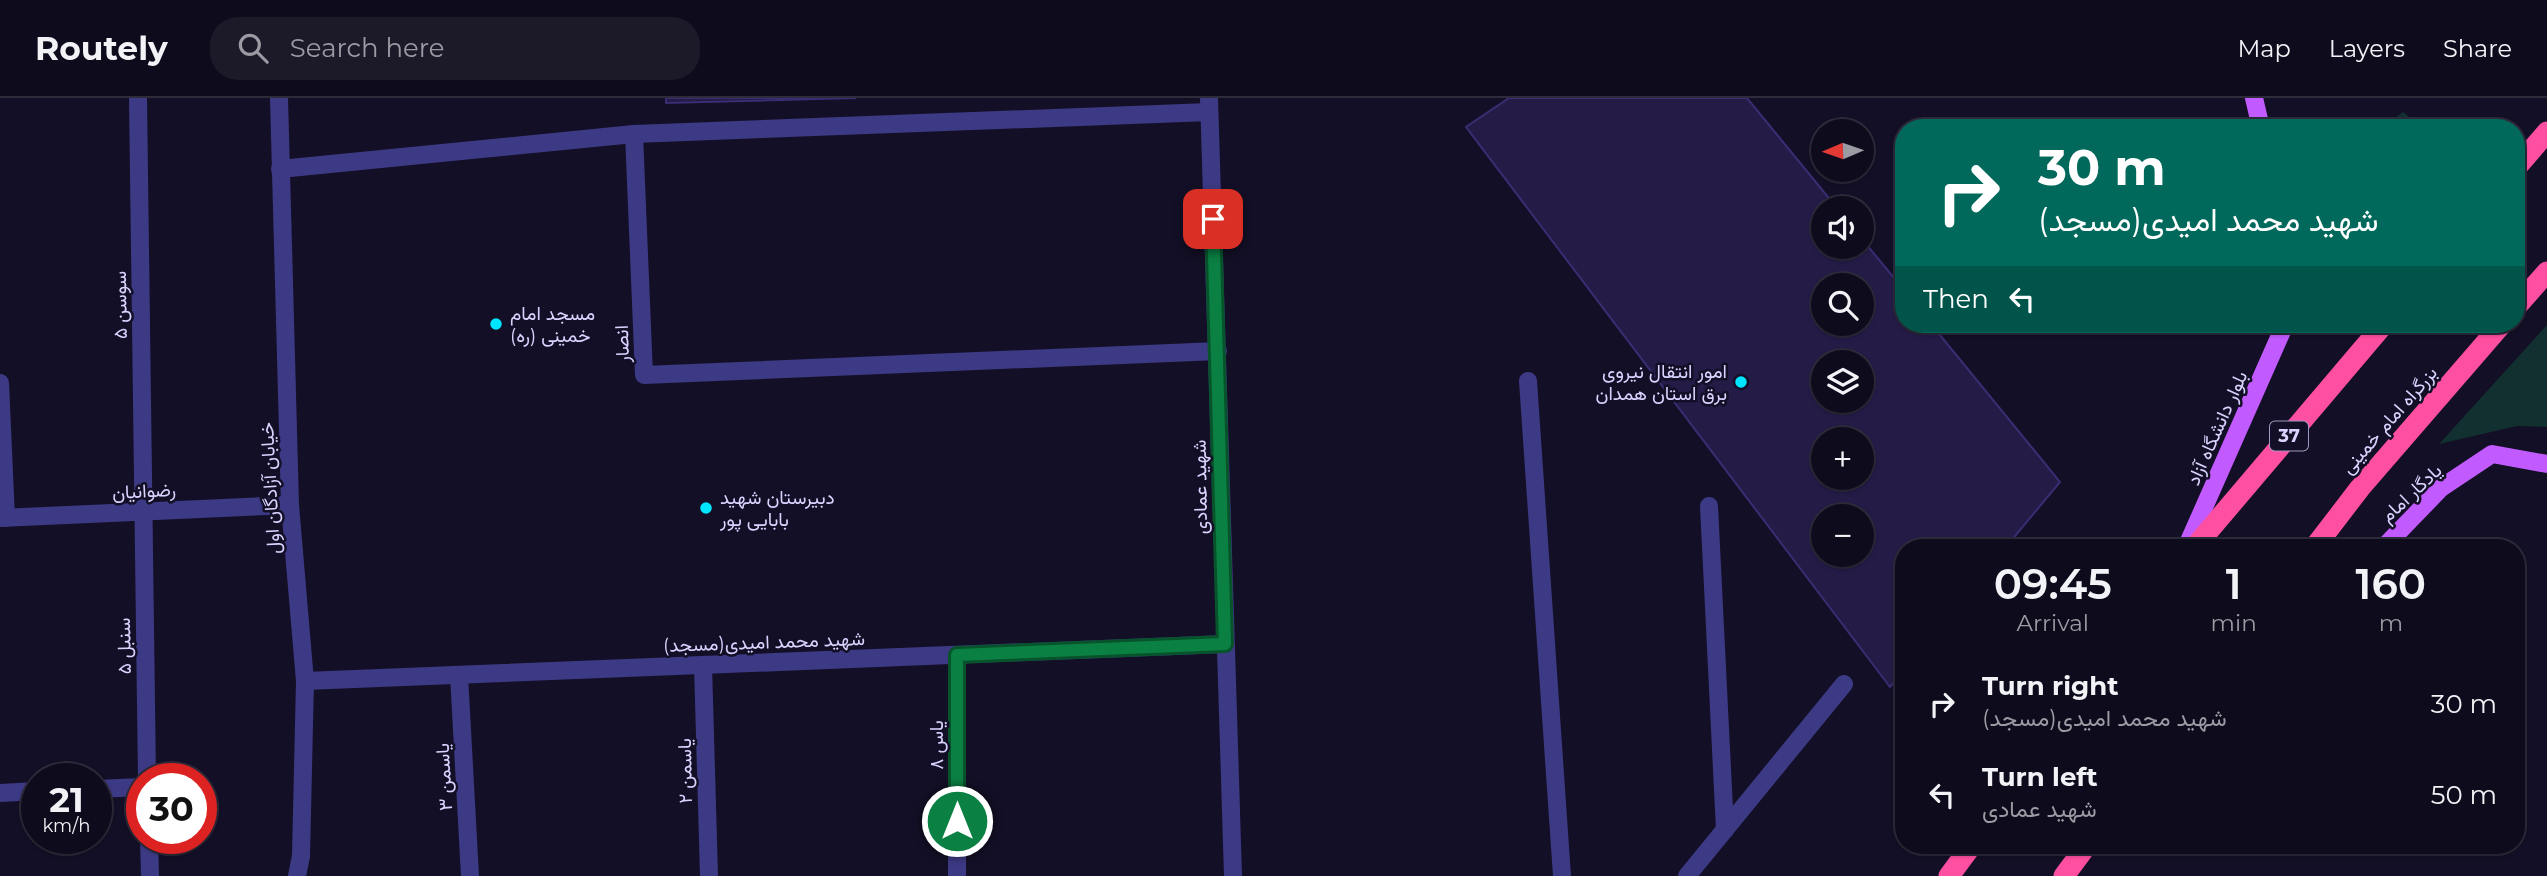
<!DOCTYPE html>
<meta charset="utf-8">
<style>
body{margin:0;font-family:Montserrat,Vazirmatn,sans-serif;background:#1c1929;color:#f1f3f6;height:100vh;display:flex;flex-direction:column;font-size:26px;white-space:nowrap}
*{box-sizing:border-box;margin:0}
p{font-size:23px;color:#9b9ba3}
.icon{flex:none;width:38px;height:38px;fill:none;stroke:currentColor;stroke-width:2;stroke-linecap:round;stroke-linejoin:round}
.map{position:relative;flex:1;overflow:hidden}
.sheet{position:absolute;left:1895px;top:441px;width:630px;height:315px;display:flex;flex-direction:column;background:#0e0b1c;border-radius:28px;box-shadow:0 2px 5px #0004,0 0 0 2px #2e2b3b}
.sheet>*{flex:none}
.guide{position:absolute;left:1895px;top:21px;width:630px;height:214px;border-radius:28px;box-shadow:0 2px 5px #0004,0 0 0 2px #2e2b3b;background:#00695c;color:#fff;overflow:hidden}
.needle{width:46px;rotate:268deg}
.controls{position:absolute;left:1811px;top:21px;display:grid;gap:14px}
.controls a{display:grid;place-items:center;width:63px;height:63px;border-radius:50%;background:#0e0b1c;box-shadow:0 2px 5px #0004,0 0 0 2px #2e2b3b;font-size:35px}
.speed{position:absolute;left:21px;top:665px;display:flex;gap:14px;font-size:35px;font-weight:700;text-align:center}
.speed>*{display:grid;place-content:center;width:91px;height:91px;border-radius:50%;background:#0e0b1c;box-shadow:0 2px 5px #0004,0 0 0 2px #2e2b3b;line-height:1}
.speed small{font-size:18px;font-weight:400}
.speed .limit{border:10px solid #d22;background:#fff;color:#111}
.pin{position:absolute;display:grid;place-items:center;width:60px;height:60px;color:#fff;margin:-30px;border-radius:14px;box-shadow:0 4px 10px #0006}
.me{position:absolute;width:77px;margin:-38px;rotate:0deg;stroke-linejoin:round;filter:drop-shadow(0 0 5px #0008)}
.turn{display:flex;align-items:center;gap:24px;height:147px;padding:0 28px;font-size:32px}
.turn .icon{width:91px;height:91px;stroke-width:2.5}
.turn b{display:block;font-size:49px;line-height:60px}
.then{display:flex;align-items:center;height:66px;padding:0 28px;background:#0003;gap:14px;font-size:26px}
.eta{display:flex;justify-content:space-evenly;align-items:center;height:119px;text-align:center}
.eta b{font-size:42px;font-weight:600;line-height:49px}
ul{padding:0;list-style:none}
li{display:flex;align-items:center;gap:21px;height:91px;padding:0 28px}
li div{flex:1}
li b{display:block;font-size:26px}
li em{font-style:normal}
header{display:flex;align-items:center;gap:42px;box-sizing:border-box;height:98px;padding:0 35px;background:#0e0b1c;border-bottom:2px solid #2e2b3b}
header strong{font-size:33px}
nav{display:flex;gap:38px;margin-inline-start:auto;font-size:24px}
.search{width:490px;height:63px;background:#1c1929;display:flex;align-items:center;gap:18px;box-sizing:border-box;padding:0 24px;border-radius:28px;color:#9b9ba3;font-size:26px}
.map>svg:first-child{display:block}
</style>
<header>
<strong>Routely</strong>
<div class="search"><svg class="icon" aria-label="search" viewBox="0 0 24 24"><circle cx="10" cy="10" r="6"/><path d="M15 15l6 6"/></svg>Search here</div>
<nav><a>Map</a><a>Layers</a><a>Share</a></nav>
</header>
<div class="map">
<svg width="2547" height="778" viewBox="0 0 2547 778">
<rect width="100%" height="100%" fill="#130f26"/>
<g fill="#12302f">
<polygon points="2403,14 2423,30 2382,30"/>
<polygon points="2547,227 2547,329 2517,328 2439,346"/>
</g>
<g fill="#241b47" stroke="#3b2d73" stroke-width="2" fill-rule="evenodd">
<polygon points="666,0 856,0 666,5"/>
<path d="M1509,0H1747L1837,110H1824V149H1862V141L1904,192V226H1931L2060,384L2005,450H1904V572L1890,589L1466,29ZM1824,187H1862V226H1824ZM1824,264H1862V303H1824ZM1824,341H1862V380H1824ZM1824,418H1862V457H1824Z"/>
</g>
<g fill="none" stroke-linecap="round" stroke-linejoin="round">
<g stroke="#3d3a85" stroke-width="18">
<polyline points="138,0 147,681"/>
<polyline points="279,0 290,407 305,583 301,758 297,778"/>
<polyline points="1209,0 1233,778"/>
<polyline points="634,36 1209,14"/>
<polyline points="280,71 634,36 644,277 1218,253"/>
<polyline points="1528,283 1562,778"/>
<polyline points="0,285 6,420"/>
<polyline points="1709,408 1725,732"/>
<polyline points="0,420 290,407"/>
<polyline points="957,557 957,778"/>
<polyline points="703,567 709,778"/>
<polyline points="459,577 470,778"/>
<polyline points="305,583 1225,546"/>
<polyline points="96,691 142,689"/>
<polyline points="0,695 37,693"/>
<polyline points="149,740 150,778"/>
<polyline points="1687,778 1844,586"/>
</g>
<g stroke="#c25bff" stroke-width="18">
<polyline points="2254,0 2261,30"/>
<polyline points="2186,450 2282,233 2282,226"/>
<polyline points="2383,450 2441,390 2492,356 2547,366"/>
</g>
<g stroke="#ff4fa3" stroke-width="21">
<polyline points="2516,70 2547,34"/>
<polyline points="2516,209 2547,174"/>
<polyline points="2194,450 2384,226"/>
<polyline points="2314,450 2360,390 2502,226"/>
<polyline points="1949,778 1972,747"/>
<polyline points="2064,778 2087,747"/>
</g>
</g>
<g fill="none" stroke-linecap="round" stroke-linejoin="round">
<g stroke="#07532c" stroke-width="18">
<polyline id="route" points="957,723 957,557 1225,546 1213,121"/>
</g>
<use href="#route" stroke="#0b8043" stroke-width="12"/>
</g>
<g fill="#00e5ff" stroke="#130f26" stroke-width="2.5">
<circle cx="496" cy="226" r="7"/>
<circle cx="1741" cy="284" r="7"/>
<circle cx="706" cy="410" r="7"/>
</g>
<g text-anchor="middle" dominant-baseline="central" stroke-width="5" stroke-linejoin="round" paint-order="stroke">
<rect fill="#130f26" stroke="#9e99be" stroke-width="2" x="2270" y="323.5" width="38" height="29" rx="5"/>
<g font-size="18" font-weight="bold" fill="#d9d4ff">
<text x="2289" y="338">37</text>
</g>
<g font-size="19" fill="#d9d4ff" stroke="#130f26">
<text transform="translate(120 207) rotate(-91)">سوسن ۵</text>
<text transform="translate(622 246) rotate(-92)">انصار</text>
<text transform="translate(2389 322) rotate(-49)">بزرگراه امام خمینی</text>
<text transform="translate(2217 330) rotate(-66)">بلوار دانشگاه آزاد</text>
<text transform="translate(1200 389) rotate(-91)">شهید عمادی</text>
<text transform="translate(270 390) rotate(-93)">خیابان آزادگان اول</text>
<text transform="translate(144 393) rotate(-3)">رضوانیان</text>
<text transform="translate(2411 395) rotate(-43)">یادگار امام</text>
<text transform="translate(764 544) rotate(-2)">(مسجد)شهید محمد امیدی</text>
<text transform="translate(124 548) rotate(-91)">سنبل ۵</text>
<text transform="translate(936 647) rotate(-90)">یاس ۸</text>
<text transform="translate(685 673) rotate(-91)">یاسمن ۲</text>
<text transform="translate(444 679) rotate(-93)">یاسمن ۳</text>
</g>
<g font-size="19" fill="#d9d4ff" stroke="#130f26" text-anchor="start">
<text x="510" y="215">مسجد امام<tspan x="510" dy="22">خمینی (ره)</tspan></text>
<text x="1727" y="273" text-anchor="end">امور انتقال نیروی<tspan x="1727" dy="22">برق استان همدان</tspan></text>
<text x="720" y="399">دبیرستان شهید<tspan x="720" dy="22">بابایی پور</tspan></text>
</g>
</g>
</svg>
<div class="controls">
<a><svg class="needle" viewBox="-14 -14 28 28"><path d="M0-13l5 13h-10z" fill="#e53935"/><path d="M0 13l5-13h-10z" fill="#9b9ba3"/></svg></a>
<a><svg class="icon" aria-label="sound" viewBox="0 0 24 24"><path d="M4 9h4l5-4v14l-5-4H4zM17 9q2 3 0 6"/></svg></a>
<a><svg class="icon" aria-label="search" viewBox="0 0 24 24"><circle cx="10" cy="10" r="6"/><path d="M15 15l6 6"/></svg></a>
<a><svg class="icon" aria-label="layers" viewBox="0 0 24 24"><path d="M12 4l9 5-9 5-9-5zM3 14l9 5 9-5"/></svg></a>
<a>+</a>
<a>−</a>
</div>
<div class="speed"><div>21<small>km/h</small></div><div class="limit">30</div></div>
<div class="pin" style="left:1213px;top:121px;background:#d93025"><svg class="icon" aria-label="arrive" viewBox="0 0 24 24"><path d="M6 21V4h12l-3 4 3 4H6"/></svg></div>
<svg class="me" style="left:957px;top:723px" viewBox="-20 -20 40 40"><circle r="17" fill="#0b8043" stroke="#fff" stroke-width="3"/><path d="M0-11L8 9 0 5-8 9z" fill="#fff"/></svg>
<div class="guide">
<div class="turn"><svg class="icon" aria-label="right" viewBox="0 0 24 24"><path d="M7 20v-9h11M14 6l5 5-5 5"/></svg><div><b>30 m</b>(مسجد)شهید محمد امیدی</div></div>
<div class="then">Then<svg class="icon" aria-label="left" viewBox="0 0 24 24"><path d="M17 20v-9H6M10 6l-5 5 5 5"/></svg></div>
</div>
<section class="sheet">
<div class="eta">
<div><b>09:45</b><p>Arrival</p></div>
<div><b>1</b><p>min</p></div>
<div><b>160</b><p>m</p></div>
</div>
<ul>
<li><svg class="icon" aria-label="right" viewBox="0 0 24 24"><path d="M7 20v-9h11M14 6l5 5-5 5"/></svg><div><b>Turn right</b><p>(مسجد)شهید محمد امیدی</p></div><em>30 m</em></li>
<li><svg class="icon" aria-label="left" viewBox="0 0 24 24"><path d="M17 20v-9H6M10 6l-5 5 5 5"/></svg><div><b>Turn left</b><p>شهید عمادی</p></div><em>50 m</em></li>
</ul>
</section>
</div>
